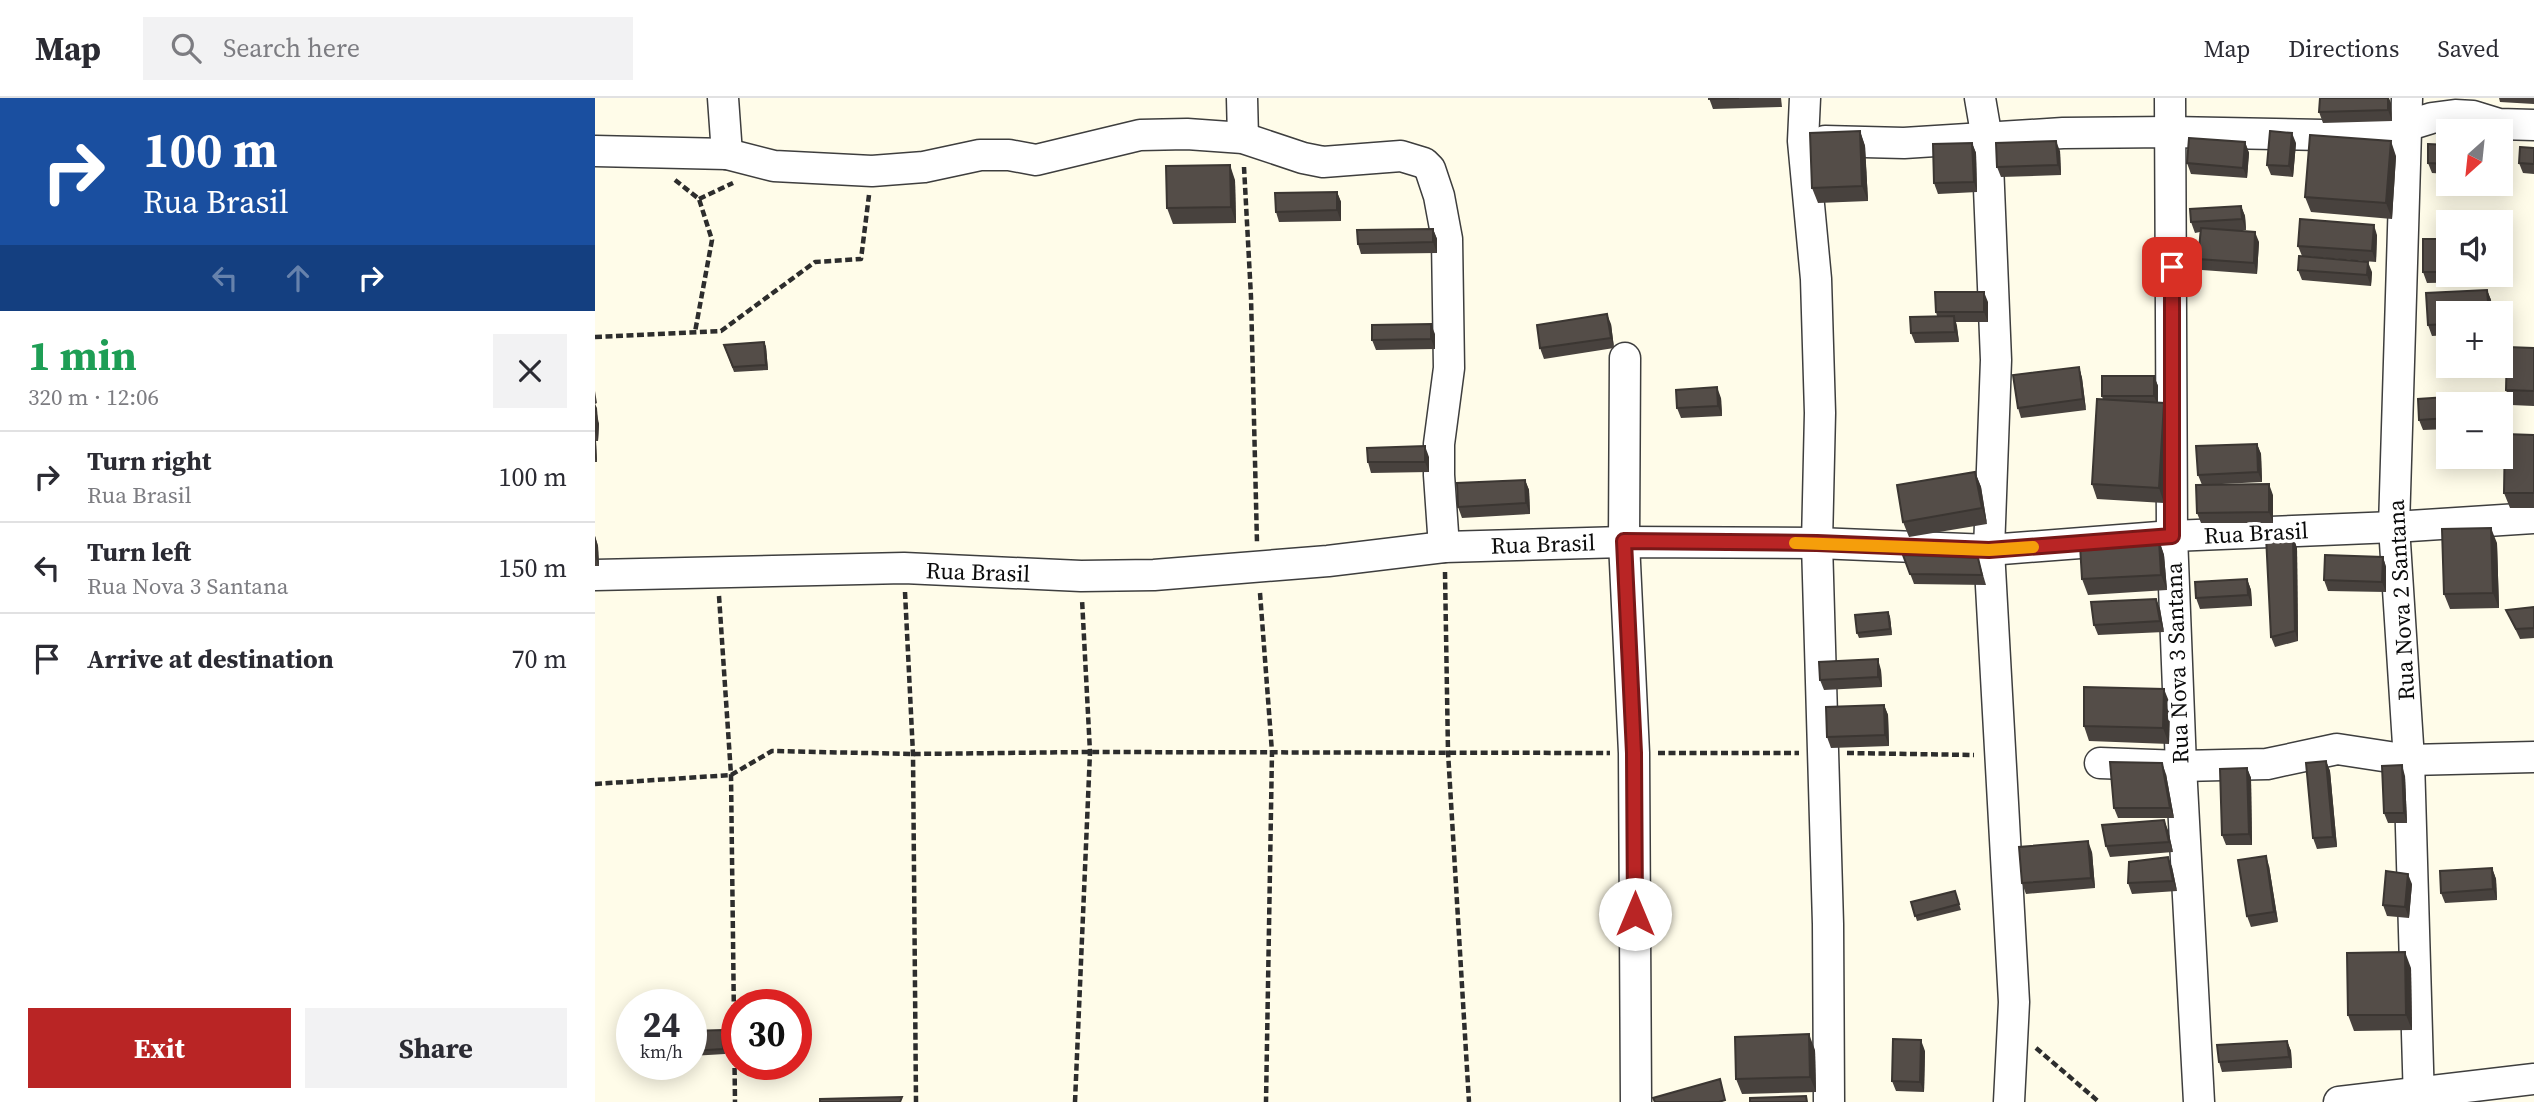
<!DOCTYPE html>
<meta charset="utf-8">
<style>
body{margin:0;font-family:"Source Serif 4",serif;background:#f2f2f3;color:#2b2b33;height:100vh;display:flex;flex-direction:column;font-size:26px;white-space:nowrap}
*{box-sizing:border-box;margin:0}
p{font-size:23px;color:#7c7c81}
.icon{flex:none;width:38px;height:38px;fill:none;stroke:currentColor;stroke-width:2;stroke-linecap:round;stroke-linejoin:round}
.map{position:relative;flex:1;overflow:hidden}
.drawer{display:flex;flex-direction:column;background:#fff;width:595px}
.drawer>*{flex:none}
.hud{background:#1a4fa0;color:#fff;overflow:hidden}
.needle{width:46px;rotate:207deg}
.controls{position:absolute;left:1841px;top:21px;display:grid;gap:14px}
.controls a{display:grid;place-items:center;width:77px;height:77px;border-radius:0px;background:#fff;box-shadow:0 4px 18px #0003;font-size:35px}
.speed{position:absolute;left:21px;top:891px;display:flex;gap:14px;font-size:35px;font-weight:700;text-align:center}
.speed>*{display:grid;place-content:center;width:91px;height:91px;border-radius:50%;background:#fff;box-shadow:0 4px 18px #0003;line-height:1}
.speed small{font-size:18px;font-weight:400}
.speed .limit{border:10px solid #d22;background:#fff;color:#111}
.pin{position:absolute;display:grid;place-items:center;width:60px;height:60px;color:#fff;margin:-30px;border-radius:14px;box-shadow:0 4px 10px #0006}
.me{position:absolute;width:77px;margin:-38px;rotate:0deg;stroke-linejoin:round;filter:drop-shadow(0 0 5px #0008)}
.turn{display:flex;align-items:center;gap:24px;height:147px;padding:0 28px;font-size:32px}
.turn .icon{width:91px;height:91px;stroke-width:2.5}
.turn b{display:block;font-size:49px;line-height:60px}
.lanes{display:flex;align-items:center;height:66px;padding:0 28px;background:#0003;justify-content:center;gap:35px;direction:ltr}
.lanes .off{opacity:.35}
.round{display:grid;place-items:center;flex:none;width:74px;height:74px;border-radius:0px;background:#f2f2f3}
.summary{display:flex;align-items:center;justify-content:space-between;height:119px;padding:0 28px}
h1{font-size:42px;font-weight:700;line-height:52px;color:#1e9e55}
.action{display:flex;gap:14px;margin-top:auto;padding:14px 28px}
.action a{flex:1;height:80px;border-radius:0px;background:#b92525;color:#fff;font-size:28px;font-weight:700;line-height:80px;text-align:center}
.action a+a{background:#f2f2f3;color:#2b2b33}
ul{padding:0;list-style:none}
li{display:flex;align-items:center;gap:21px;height:91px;padding:0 28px;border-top:2px solid #e1e1e2}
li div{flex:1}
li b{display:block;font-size:26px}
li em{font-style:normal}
header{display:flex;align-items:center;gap:42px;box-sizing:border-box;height:98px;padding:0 35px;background:#fff;border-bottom:2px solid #e1e1e2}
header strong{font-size:33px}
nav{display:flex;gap:38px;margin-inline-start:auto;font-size:24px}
.search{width:490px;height:63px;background:#f2f2f3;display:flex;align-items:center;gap:18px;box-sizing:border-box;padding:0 24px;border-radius:0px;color:#7c7c81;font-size:26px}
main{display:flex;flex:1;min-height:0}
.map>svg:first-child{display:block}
</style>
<header>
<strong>Map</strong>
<div class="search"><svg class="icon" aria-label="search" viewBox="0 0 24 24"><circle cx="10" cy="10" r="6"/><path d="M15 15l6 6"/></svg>Search here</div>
<nav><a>Map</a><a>Directions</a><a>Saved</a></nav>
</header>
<main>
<section class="drawer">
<div class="hud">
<div class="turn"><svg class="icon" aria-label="right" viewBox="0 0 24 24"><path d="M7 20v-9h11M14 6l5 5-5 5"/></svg><div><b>100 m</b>Rua Brasil</div></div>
<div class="lanes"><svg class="icon off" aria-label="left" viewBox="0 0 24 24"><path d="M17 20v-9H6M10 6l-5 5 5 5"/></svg><svg class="icon off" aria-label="ahead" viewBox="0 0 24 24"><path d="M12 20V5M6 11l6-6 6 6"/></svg><svg class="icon" aria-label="right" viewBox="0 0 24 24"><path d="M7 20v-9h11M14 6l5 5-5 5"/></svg></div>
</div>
<div class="summary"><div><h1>1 min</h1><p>320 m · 12:06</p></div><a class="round"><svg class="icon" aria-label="close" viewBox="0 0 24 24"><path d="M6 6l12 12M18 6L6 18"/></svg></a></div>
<ul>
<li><svg class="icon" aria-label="right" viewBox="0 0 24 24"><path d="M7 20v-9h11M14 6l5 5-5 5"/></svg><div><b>Turn right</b><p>Rua Brasil</p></div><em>100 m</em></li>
<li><svg class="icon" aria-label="left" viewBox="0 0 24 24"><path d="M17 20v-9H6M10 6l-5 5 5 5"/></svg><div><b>Turn left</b><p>Rua Nova 3 Santana</p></div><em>150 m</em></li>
<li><svg class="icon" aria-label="arrive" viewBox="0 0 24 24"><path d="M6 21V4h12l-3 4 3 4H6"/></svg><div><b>Arrive at destination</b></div><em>70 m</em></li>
</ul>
<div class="action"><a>Exit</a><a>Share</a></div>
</section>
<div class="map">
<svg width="1939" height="1004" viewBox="0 0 1939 1004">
<rect width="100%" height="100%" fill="#fffce9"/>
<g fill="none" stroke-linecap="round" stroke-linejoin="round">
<g stroke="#3e3e3e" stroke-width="33">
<g id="minor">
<polyline points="128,0 132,56"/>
<polyline points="647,0 648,40"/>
<polyline points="1210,0 1208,43 1221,181 1225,315 1222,445 1233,826 1234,1004"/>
<polyline points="1385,0 1392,41 1401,262 1394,452 1419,904 1414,1004"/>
<polyline points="1575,0 1577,438 1586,668 1604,1004"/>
<polyline points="1812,0 1799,429 1814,662 1824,1004"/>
<polyline points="1230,43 1309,45 1468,35 1576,34 1778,38 1837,20 1860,17 1878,18 1904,26 1939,27"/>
<polyline points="0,53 132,56 179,68 277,73 329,69 385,57 414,57 441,62 545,37 592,36 648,40 708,60 728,64 806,58 829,65 835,71 844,98 852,141 854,270 844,346 844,377 849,449"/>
<polyline points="1030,260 1029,444 1039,655 1041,1004"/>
<polyline points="0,477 309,470 486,478 559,477 733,463 849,449 1029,444 1222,445 1394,452 1577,438 1799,429 1939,420"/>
<polyline points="1505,665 1586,668 1672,666 1742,651 1814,662 1939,659"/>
<polyline points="1744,1004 1939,981"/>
</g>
</g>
<g stroke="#2d2d2d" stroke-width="4.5" stroke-dasharray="7 3.5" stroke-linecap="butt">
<polyline points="649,69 656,199 662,445"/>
<polyline points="80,82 104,101 117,142 100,234"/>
<polyline points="104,101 138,85"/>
<polyline points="0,239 126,233 220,164 266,161 274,97"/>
<polyline points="850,474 853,654 874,1004"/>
<polyline points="310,494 318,656 321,1004"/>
<polyline points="665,495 677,654 671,1004"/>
<polyline points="124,498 136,677 140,1004"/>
<polyline points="1063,655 1204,655"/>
<polyline points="1252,655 1379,657"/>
<polyline points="0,686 136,677 177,653 318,656 495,654 1015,655"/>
<polyline points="1441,950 1504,1004"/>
<polyline points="480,1004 495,654 487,501"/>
</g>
<use href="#minor" stroke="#fff" stroke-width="30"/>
</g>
<g fill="#48423e">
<polygon points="1114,0 1186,0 1187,9 1118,11"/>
<polygon points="1904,0 1939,0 1939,6 1905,4"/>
<polygon points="1796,5 1797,23 1728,25 1724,14"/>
<polygon points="1265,33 1270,48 1273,103 1223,105 1217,90"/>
<polygon points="1650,44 1654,55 1652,80 1596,76 1592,65"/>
<polygon points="1377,45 1381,55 1382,94 1343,96 1339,85"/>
<polygon points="1701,45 1698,79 1676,77 1672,67"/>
<polygon points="1853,47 1853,76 1837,75 1833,65"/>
<polygon points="1939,50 1939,76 1928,75 1924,65"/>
<polygon points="1465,53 1466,77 1406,79 1402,69"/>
<polygon points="1801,58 1797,121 1716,114 1710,99"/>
<polygon points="640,82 641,125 578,126 572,110"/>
<polygon points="742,94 746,104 746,123 684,124 681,114"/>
<polygon points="1646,108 1650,118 1651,132 1639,132 1664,144 1662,176 1607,172 1603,161 1605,134 1600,135 1596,124"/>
<polygon points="838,131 842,141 842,155 766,156 763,146"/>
<polygon points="1782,137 1781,164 1707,158 1703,148"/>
<polygon points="1853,141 1853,177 1886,177 1886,184 1832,185 1828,174"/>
<polygon points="1703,172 1777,174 1776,188 1707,182"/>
<polygon points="1892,192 1896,202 1897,215 1853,215 1853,237 1837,238 1833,227 1831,195"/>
<polygon points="1393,204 1393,224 1361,224 1364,244 1320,245 1316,235 1342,218 1341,214"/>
<polygon points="1016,226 1019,250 949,261 945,250"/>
<polygon points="840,236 840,251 781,252 777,242"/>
<polygon points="169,244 171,249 173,272 139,274 129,247"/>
<polygon points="1939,250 1939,308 1916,307 1911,292"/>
<polygon points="1484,269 1487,280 1491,312 1426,320 1423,310"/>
<polygon points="1559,278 1563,288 1563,305 1574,321 1569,405 1502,401 1497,386 1508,302 1507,298"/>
<polygon points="0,293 2,305 0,306 4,326 3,343 1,343 2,364 0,364"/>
<polygon points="1126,300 1127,318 1086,320 1082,310"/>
<polygon points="1853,306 1853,331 1828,332 1824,322"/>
<polygon points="1939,337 1939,410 1915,410 1909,395"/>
<polygon points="1662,346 1666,356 1667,384 1607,387 1603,377"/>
<polygon points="834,359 834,374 776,375 773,364"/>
<polygon points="1380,374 1386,389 1392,426 1314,439 1308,424"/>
<polygon points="930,382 934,392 935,416 867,420 863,409"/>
<polygon points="1678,397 1678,425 1606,425 1602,415"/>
<polygon points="0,438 3,448 4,468 0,468"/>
<polygon points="1698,439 1702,450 1703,543 1680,549 1676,539"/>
<polygon points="1564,442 1569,457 1572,492 1493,497 1487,481"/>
<polygon points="1902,445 1904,510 1855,511 1849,496"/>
<polygon points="1308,457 1383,460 1391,487 1319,486"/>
<polygon points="1788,459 1791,469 1791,494 1733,493 1729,482"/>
<polygon points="1652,481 1656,492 1657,508 1605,511 1601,500"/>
<polygon points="1561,501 1565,511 1569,534 1503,537 1499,527"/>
<polygon points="1939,509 1939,540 1925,541 1911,512"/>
<polygon points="1293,514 1295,519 1297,537 1264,540 1262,535"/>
<polygon points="1286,572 1287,589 1229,592 1225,582"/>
<polygon points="1575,606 1574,646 1494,643 1489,628"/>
<polygon points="1289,607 1293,617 1294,648 1236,650 1232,639"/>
<polygon points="1731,663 1735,673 1742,749 1722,751 1718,740"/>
<polygon points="1652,670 1656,680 1657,747 1631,747 1627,737"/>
<polygon points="1571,676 1579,720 1523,720 1519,710"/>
<polygon points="1810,678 1812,725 1793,725 1789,715"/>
<polygon points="1573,732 1578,754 1515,759 1511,748"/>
<polygon points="1497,754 1500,790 1431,796 1427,785"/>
<polygon points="1573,759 1577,769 1582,793 1537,796 1533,785"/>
<polygon points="1674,768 1683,824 1656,829 1652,818"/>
<polygon points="1897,770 1901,781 1902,802 1850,805 1846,795"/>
<polygon points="1817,786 1814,820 1792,818 1788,807"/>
<polygon points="1360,793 1366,812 1322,823 1316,804"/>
<polygon points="1816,870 1817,932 1759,933 1753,917"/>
<polygon points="96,933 129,937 130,956 96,958"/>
<polygon points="1692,943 1696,953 1697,970 1627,974 1624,964"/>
<polygon points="1220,952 1221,994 1147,996 1141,981"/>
<polygon points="1330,953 1329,994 1301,993 1297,983"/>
</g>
<g fill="#3b3632">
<polygon points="1793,0 1794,0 1796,5 1797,23 1793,12"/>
<polygon points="1265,33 1270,48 1273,103 1267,88"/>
<polygon points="1697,35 1701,45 1698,79 1694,68"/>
<polygon points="1461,43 1465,53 1466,77 1463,67"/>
<polygon points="1796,43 1801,58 1797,121 1791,105"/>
<polygon points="1650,44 1654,55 1652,80 1648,70"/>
<polygon points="1377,45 1381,55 1382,94 1379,84"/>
<polygon points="635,67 640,82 641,125 636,109"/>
<polygon points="742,94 746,104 746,123 742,112"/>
<polygon points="1646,108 1650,118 1651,132 1647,121"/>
<polygon points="1779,127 1782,137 1781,164 1777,153"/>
<polygon points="838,131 842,141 842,155 838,144"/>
<polygon points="1660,134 1664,144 1662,176 1659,165"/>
<polygon points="1773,164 1777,174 1776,188 1772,177"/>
<polygon points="1892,192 1896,202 1897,215 1894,215"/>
<polygon points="1389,194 1393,204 1393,224 1389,214"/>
<polygon points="1012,216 1016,226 1019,250 1016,240"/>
<polygon points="1359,218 1362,228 1364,244 1360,234"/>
<polygon points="836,226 840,236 840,251 836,241"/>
<polygon points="169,244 171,249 173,272 171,267"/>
<polygon points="1484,269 1487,280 1491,312 1488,301"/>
<polygon points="1559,278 1563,288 1563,308 1559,298"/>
<polygon points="1122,289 1126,300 1127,318 1123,308"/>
<polygon points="1569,305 1574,321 1569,405 1564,390"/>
<polygon points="0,306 2,310 3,324 0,314"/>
<polygon points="0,316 4,326 3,343 0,334"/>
<polygon points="0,341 1,343 2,364 0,359"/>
<polygon points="1662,346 1666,356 1667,384 1663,374"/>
<polygon points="830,348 834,359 834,374 830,364"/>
<polygon points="1380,374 1386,389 1392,426 1387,410"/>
<polygon points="930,382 934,392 935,416 931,405"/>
<polygon points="1674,386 1678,397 1678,425 1674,414"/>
<polygon points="1896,430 1902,445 1904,510 1898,495"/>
<polygon points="0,438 3,448 4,468 0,458"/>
<polygon points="1698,439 1702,450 1703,543 1700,533"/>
<polygon points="1564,442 1569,457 1572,492 1566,477"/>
<polygon points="1788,459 1791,469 1791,494 1787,484"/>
<polygon points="1652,481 1656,492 1657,508 1653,497"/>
<polygon points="1561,501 1565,511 1569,534 1565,523"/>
<polygon points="1293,514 1295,519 1297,537 1295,531"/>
<polygon points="1283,561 1286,572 1287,589 1283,579"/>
<polygon points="1569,591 1575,606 1574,646 1568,630"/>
<polygon points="1289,607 1293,617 1294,648 1290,637"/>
<polygon points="1731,663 1735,673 1742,749 1738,739"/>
<polygon points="1567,665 1571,676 1579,720 1575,710"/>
<polygon points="1807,667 1810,678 1812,725 1809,715"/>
<polygon points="1652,670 1656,680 1657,747 1654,736"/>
<polygon points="1569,722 1573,732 1578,754 1574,744"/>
<polygon points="1493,743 1497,754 1500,790 1496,780"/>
<polygon points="1671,758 1674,768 1683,824 1679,814"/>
<polygon points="1573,759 1577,769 1582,793 1578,783"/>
<polygon points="1897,770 1901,781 1902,802 1898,791"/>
<polygon points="1813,776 1817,786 1814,820 1810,809"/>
<polygon points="1810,854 1816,870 1817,932 1811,917"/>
<polygon points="127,932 129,937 130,956 128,951"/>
<polygon points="1214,936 1220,952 1221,994 1215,979"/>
<polygon points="1326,942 1330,953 1329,994 1325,984"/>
<polygon points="1692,943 1696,953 1697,970 1694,959"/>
</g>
<g fill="#544d48" stroke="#3b3632" stroke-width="2">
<polygon points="1114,0 1144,0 1114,1"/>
<polygon points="1725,0 1793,0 1793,12 1724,14"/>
<polygon points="1265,33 1267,88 1217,90 1215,35"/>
<polygon points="1675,33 1697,35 1694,68 1672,67"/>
<polygon points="1715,37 1796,43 1791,105 1710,99"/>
<polygon points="1594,40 1650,44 1648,70 1592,65"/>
<polygon points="1461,43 1463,67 1402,69 1401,45"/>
<polygon points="1377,45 1379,84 1339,85 1338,46"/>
<polygon points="1833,46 1853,47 1853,66 1833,65"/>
<polygon points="1925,49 1939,50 1939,66 1924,65"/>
<polygon points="635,67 636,109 572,110 571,68"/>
<polygon points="742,94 742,112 681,114 680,95"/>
<polygon points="1646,108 1647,121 1596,124 1595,111"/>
<polygon points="1705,121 1779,127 1777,153 1703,148"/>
<polygon points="1606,130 1660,134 1659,165 1603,161"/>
<polygon points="838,131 838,144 763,146 762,132"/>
<rect x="1828" y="141" width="25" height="33"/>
<polygon points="1704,158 1773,164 1772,177 1703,172"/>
<polygon points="1892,192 1894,215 1853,215 1853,226 1833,227 1831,195"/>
<polygon points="1340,194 1389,194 1389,214 1341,214"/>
<polygon points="1012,216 1016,240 945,250 942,227"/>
<polygon points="1359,218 1360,234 1316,235 1315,219"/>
<polygon points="836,226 836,241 777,242 777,227"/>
<polygon points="169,244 171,267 138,269 129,247"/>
<polygon points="1912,249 1939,250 1939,293 1911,292"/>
<polygon points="1484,269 1488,301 1423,310 1418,277"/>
<rect x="1507" y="278" width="52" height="20"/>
<polygon points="1122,289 1123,308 1082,310 1081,292"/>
<polygon points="1897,296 1898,306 1853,306 1853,320 1824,322 1823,301"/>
<polygon points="1502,301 1569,305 1564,390 1497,386"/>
<polygon points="1910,336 1939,337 1939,395 1909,395"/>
<polygon points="1662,346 1663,374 1603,377 1601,348"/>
<polygon points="830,348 830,364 773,364 772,350"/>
<polygon points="1380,374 1387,410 1308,424 1302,387"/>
<polygon points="930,382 931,405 863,409 862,385"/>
<polygon points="1674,386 1674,414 1602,415 1601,387"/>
<polygon points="1896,430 1898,495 1849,496 1847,431"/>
<polygon points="1671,438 1698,439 1700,533 1676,539"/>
<polygon points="1564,442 1566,477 1487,481 1485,447"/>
<polygon points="1308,457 1383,460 1387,477 1315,476"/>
<polygon points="1730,457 1788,459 1787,484 1729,482"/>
<polygon points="1652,481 1653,497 1601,500 1600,484"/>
<polygon points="1561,501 1565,523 1499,527 1496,504"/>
<polygon points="1939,509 1939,530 1921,531 1911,512"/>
<polygon points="1293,514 1295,531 1262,535 1260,517"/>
<polygon points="1283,561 1283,579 1225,582 1224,564"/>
<polygon points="1489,589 1569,591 1568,630 1489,628"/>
<polygon points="1289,607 1290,637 1232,639 1231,609"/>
<polygon points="1731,663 1738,739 1718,740 1711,665"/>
<polygon points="1515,664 1567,665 1575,710 1519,710"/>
<polygon points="1807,667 1809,715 1789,715 1787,668"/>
<polygon points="1652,670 1654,736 1627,737 1625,671"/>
<polygon points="1569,722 1574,744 1511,748 1507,727"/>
<polygon points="1493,743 1496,780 1427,785 1424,749"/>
<polygon points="1671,758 1679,814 1652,818 1643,762"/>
<polygon points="1573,759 1578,783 1533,785 1534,764"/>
<polygon points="1897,770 1898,791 1846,795 1845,773"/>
<polygon points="1791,773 1813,776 1810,809 1788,807"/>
<polygon points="1360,793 1364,806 1320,818 1316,804"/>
<polygon points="1810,854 1811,917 1753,917 1752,855"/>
<polygon points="127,932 128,951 96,953 96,933"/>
<polygon points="1214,936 1215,979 1141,981 1140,939"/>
<polygon points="1298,941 1326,942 1325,984 1297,983"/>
<polygon points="1692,943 1694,959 1624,964 1622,947"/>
<polygon points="1125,981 1130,1002 1124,1004 1060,1004 1058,1000"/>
<polygon points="1211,998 1212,1004 1155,1004 1155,1000"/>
<polygon points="307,999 305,1004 225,1004 225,1001"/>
</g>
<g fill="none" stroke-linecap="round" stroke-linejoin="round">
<g stroke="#781818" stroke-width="18">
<polyline id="route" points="1040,816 1039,655 1029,443 1222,445 1394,452 1577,438 1577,169"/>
</g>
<use href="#route" stroke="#b92525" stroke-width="12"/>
<polyline stroke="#f59e0b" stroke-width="12" points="1200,445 1394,452 1438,449"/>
</g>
<g text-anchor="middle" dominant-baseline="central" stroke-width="7" stroke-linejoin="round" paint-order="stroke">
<g font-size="23" fill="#0b0b0b" stroke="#fff">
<text transform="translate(1661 435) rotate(-3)">Rua Brasil</text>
<text transform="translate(948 446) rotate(-2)">Rua Brasil</text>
<text transform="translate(383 474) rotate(2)">Rua Brasil</text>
<text transform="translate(1806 502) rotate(-93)">Rua Nova 2 Santana</text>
<text transform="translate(1582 565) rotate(-92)">Rua Nova 3 Santana</text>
</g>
</g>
</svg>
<div class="controls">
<a><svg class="needle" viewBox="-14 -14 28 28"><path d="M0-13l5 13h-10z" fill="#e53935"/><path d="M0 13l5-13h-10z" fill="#7c7c81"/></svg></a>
<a><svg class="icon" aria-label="sound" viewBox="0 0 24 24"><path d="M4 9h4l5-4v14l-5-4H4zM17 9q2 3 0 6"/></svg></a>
<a>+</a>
<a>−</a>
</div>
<div class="speed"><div>24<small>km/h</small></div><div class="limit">30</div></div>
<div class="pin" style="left:1577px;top:169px;background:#d93025"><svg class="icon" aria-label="arrive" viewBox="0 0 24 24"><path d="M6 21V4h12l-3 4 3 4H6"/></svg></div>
<svg class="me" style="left:1040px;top:816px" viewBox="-20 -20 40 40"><circle r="19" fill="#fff"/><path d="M0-13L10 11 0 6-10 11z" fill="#b92525"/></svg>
</div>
</main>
